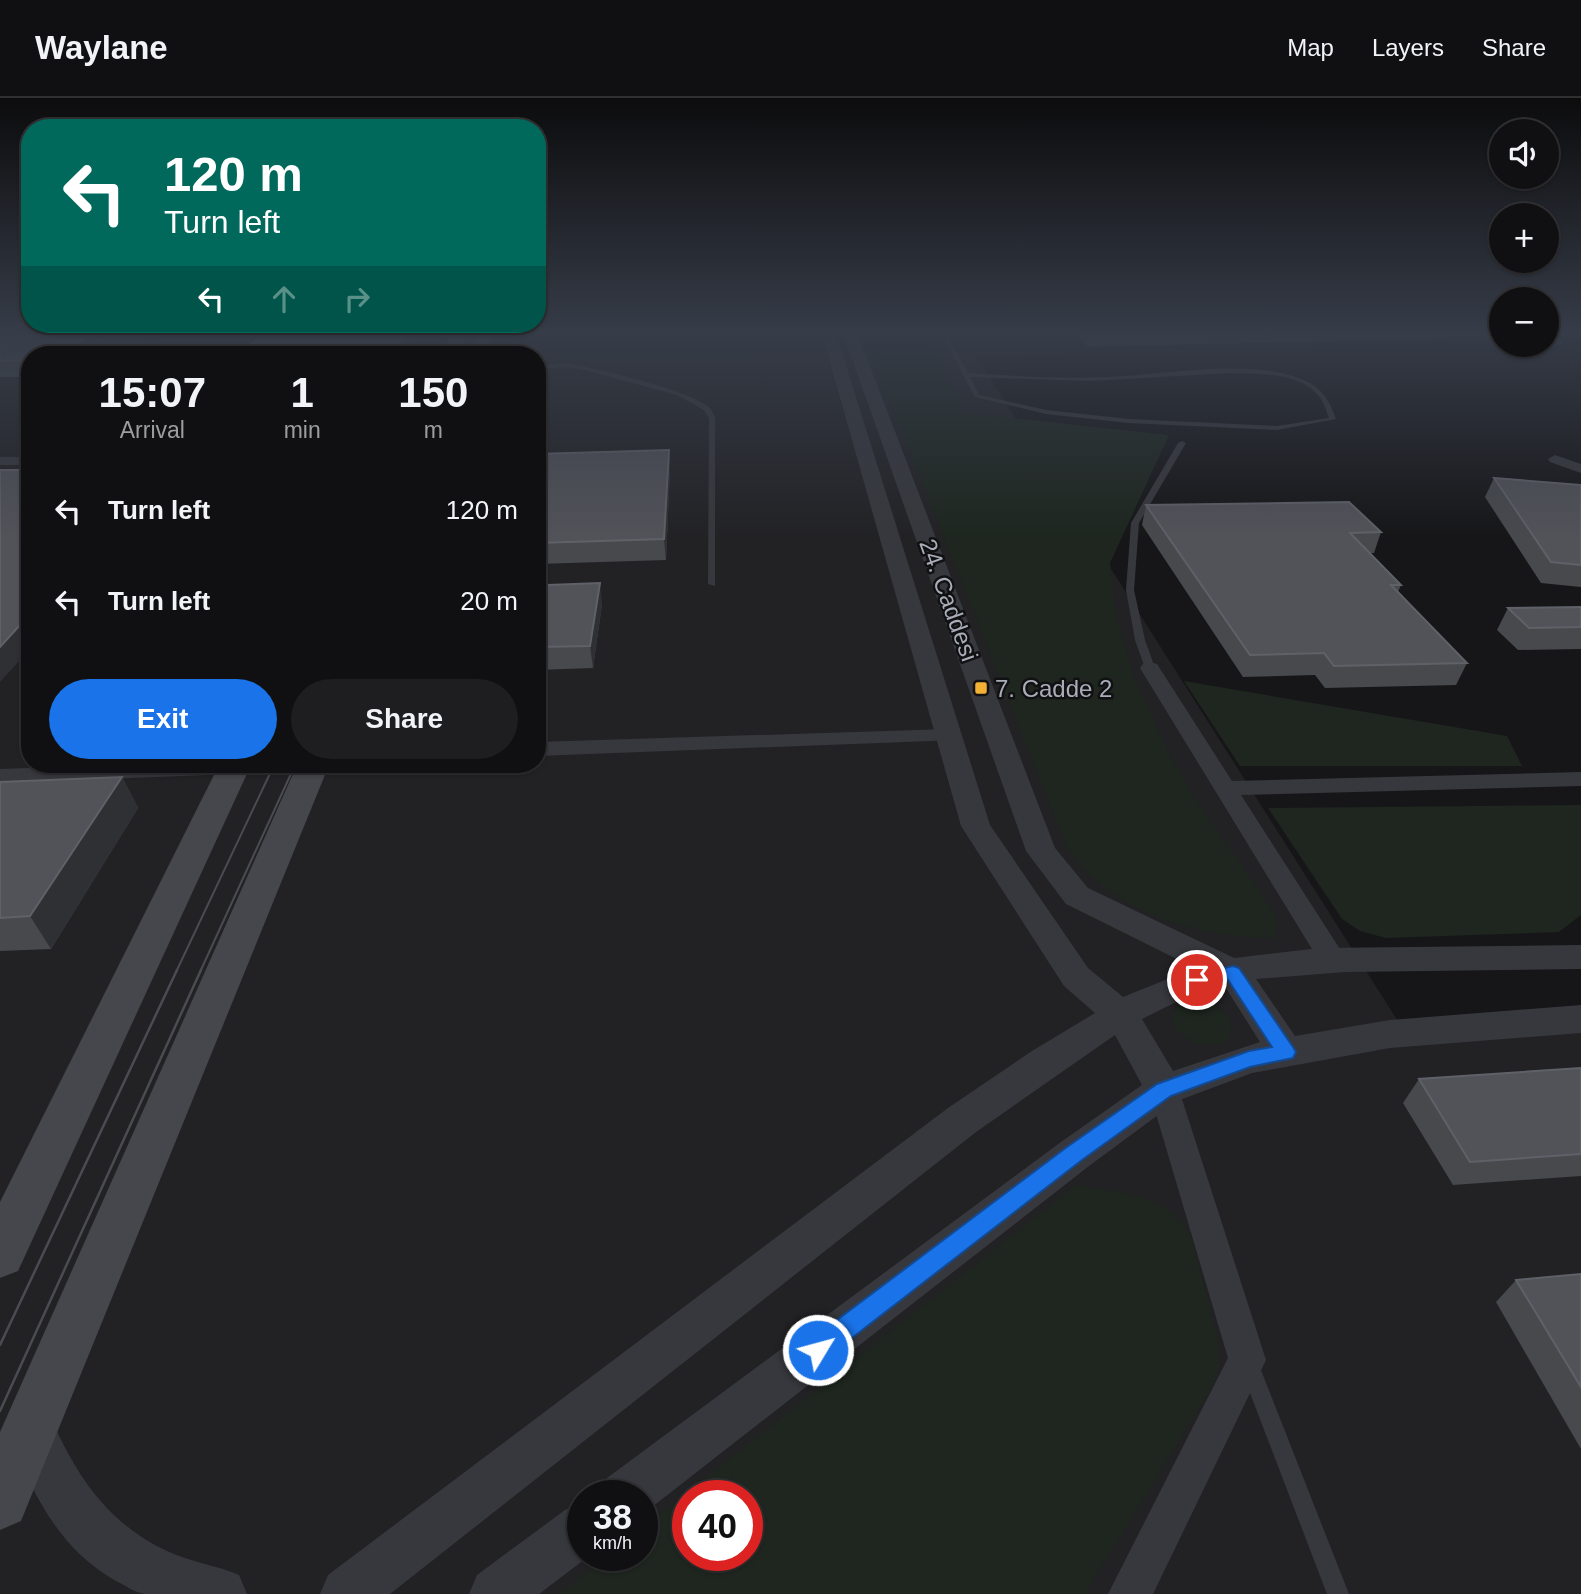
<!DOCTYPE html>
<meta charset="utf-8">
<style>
body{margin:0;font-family:Arial,sans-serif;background:#1e1e20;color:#f1f3f6;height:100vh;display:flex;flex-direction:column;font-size:26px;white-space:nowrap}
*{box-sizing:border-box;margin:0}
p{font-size:23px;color:#9c9d9f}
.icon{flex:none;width:38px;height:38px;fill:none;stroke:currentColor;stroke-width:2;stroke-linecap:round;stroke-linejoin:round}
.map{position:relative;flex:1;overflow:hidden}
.drawer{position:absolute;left:21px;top:248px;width:525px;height:427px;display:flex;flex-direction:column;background:#101012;border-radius:28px;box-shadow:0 2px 5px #0004,0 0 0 2px #303032}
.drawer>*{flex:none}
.banner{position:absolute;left:21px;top:21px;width:525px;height:214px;border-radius:28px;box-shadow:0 2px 5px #0004,0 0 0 2px #303032;background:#00695c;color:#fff;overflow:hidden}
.tools{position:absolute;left:1489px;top:21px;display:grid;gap:14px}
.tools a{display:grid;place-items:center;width:70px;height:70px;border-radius:50%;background:#101012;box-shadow:0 2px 5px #0004,0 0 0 2px #303032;font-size:35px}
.speed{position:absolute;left:567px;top:1382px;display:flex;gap:14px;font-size:35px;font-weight:700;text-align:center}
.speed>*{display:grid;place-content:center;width:91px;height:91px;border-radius:50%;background:#101012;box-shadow:0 2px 5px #0004,0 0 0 2px #303032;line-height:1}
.speed small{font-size:18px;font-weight:400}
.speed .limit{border:10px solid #d22;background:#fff;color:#111}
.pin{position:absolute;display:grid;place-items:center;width:60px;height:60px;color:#fff;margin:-30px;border:4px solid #fff;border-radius:50%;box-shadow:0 2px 7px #0007}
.me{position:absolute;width:77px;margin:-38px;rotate:53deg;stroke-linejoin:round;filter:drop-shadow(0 0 5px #0008)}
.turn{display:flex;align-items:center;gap:24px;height:147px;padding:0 28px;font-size:32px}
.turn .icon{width:91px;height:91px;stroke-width:2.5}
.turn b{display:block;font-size:49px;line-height:60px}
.lanes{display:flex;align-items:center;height:66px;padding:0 28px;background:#0003;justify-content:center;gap:35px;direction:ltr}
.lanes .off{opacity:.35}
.eta{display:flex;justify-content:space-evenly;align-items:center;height:119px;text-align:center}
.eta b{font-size:42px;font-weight:700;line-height:49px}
.primary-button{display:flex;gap:14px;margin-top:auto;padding:14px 28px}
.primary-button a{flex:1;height:80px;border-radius:42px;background:#1a73e8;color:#fff;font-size:28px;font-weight:700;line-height:80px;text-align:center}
.primary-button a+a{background:#1e1e20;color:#f1f3f6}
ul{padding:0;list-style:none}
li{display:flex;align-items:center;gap:21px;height:91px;padding:0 28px}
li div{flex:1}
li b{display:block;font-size:26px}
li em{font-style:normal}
header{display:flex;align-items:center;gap:42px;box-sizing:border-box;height:98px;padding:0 35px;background:#101012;border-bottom:2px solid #303032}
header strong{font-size:33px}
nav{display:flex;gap:38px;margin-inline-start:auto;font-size:24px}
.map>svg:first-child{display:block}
</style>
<header>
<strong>Waylane</strong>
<nav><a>Map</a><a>Layers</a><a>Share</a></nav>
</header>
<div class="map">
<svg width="1581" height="1496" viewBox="0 0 1581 1496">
<rect width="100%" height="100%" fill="#161618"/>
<path fill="#222225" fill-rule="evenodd" d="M0,232H1501L1502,247H1526L976,258L1408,939L1581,935V1496H0ZM30,257H537V667H30ZM583,1398H642V1458H583ZM688,1398H747V1458H688Z"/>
<g fill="#1e261f" fill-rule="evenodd">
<path d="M862,232H922L966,315L1169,337L1110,465L1116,517L1134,579L1171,660L1199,706L1275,816L1278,829L1272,840C1196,839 1111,815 1067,749Z"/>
<polygon points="1184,583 1507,638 1522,668 1240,668"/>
<polygon points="1581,707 1581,817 1559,834 1386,840 1360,833 1342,821 1268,710"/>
<path d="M1187,903C1206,901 1223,908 1232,925L1230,939C1202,966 1146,919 1187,903Z"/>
<path d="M1076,1087C1123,1096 1168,1094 1192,1141L1219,1247L1218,1271L1213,1288L1085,1496H559L607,1458H642V1430ZM747,1398V1458H688V1398Z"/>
</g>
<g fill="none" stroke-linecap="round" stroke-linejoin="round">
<g fill="#37383d" fill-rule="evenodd">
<path d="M939,232H945L968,275C1014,278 1061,281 1107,279C1165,277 1255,258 1308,284C1324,292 1330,305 1336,321L1277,332L1129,325L1046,316L975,299ZM1230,275C1257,276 1296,274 1316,295C1323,302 1326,311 1329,320L1277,328L1129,321L1046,312L979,297L970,279L1088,283Z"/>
<polygon points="0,237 30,236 33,238 0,241"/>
<path d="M563,265C590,268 693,293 710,310C712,313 714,317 715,320V488L708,486L709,320L704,312L677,297L581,271L563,269L537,272V268Z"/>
<polygon points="1182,343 1186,345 1139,425 1134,492 1145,542 1155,570 1150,573 1145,570 1135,542 1126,492 1131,425 1178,345"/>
<polygon points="1250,1259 1257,1262 1349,1496 1327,1496 1240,1269 1243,1262"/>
</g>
<g fill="#37383d" fill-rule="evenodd">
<polygon points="1547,232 1551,232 1562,243 1562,247 1554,247 1547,240"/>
<polygon points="1555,357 1581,366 1581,375 1550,364 1548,361"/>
<rect x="0" y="359" width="30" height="8"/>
<polygon points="1150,564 1157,566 1232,683 1581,674 1581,688 1241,697 1347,862 1343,869 1333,872 1323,869 1140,570 1143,566"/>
<polygon points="949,631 957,632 960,637 957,642 537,658 537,644"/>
<polygon points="115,667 244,667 245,669 242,674 234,676 0,685 0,671"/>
<polygon points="1164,979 1175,983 1179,992 1266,1262 1153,1496 1108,1496 1228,1260 1149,992 1153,983"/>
</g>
<g fill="#37383d" fill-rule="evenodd">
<path d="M821,232H835L990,727L1088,870L1123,899L1195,870L1066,806L1026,753L842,232H856L1055,750L1088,790L1234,860L1320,850L1581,847V871L1345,874L1256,881L1295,938L1390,922L1581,907V935L1390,950L1252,975L1177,1003L1089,1068L643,1416L642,1398H600L607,1380L1061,1044L1142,987L1115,937L976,1034L390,1496H320L328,1477L948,1010L1032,953L1095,915L1064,888L961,728ZM1224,887L1260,944L1173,973L1142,921L1176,904Z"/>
<path d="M31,1306L48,1313C73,1373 106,1425 167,1453C190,1464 216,1467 239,1477L247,1496C214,1496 178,1496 145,1496C135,1495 125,1487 116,1483C57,1450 30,1391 7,1330L14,1313Z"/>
<polygon points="583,1404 583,1458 589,1458 539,1496 469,1496 477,1477 565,1412"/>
</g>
<g fill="#45474d" fill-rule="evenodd">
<polygon points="454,232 470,232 457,257 441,257"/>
<polygon points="479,232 495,232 486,257 470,257"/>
<polygon points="219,667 251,667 18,1173 0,1180 0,1104"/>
<polygon points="297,667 329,667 21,1423 0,1432 0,1334"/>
</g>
<g stroke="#4a4c52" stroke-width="2">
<polyline points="176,874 274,667"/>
<polyline points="200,874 295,667"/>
</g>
<g stroke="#4a4c52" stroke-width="2.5">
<polyline points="0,1247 177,872"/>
<polyline points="0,1313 201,872"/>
</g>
</g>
<g fill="#47494d">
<polygon points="26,232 431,232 420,233 405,257 240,257 261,236 106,240 108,245 90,257 30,257 30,279 0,279 0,240 13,239"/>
<polygon points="1072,232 1502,232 1502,239 1088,249"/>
<polygon points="30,318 30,343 22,325"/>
<polygon points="669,352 670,371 666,462 537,466 537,356"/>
<polygon points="1494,380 1581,387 1581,489 1541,485 1485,399"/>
<polygon points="1146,407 1381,434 1374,455 1369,455 1401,487 1398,494 1467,565 1456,587 1325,590 1315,577 1243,579 1142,427"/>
<polygon points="602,506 593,570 537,572 537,531"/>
<polygon points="1581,509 1581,551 1518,552 1497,532 1508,510"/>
<polygon points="122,679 138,710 51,851 0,853 0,684"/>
<polygon points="1581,970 1581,1078 1453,1087 1403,1005 1419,981"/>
<polygon points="1581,1176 1581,1351 1496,1204 1516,1182"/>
</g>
<g fill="#2f3033">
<polygon points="99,232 103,232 108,245 90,257 58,257"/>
<polygon points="408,232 420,232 420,233 405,257 401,257 398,246"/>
<polygon points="315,248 317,257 307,257"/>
<polygon points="669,352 670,371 666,462 664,441"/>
<polygon points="600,485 602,506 593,570 590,548"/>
<polygon points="30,516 30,551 0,584 0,549"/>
<polygon points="122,679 138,710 51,851 30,818"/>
</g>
<g fill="#525359" stroke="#5f6168" stroke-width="2">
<polygon points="26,232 99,232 58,257 30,257 30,262 0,263 0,240 13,239"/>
<polygon points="266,232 408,232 398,246 315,248 307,257 240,257"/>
<polygon points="1089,232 1167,232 1091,234"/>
<polygon points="30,318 30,325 22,325"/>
<polygon points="669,352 664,441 537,445 537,356"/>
<polygon points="0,372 30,372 30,516 0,549"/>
<polygon points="1494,380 1581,387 1581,467 1551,464"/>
<polygon points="1349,404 1381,434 1350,435 1401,487 1391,487 1467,565 1334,568 1324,555 1250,557 1146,407"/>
<polygon points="600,485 590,548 537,549 537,531 548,487"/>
<polygon points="1581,509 1581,529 1529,530 1508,510"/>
<polygon points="122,679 30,818 0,820 0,684"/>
<polygon points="1581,970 1581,1056 1470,1064 1419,981"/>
<polygon points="1581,1176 1581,1289 1516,1182"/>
</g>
<linearGradient id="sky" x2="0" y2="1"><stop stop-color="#0c0c0d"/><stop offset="0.53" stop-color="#363c48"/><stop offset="1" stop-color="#363c48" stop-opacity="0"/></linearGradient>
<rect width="1581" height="441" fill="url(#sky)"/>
<polygon fill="#1a73e8" stroke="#114b97" stroke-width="2" points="1233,868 1239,870 1293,949 1296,954 1293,960 1250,969 1171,998 1082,1062 826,1260 818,1264 809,1260 805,1252 809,1243 1067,1049 1157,986 1249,953 1272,949 1228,882 1197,889 1190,887 1188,882 1190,878"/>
<rect fill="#f2b134" stroke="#111113" stroke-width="2.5" x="974" y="583" width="14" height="14" rx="3.5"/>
<g text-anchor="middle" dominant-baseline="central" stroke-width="5" stroke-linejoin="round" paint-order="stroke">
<g font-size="24" fill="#a8adb8" stroke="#111113">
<text transform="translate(949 502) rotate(70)">24. Caddesi</text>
</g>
<g font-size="24" fill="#a8adb8" stroke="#111113" text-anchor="start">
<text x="995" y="590">7. Cadde 2</text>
</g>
</g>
</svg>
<div class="tools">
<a><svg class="icon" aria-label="sound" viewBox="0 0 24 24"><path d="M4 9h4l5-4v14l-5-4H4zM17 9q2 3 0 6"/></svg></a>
<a>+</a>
<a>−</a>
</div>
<div class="speed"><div>38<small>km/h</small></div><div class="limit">40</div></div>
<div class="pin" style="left:1197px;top:882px;background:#d93025"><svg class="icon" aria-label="arrive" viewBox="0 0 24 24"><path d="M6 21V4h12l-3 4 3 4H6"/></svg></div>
<svg class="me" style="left:818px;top:1252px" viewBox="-20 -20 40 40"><circle r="17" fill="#1a73e8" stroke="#fff" stroke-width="3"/><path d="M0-11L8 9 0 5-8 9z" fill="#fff"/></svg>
<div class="banner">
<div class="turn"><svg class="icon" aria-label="left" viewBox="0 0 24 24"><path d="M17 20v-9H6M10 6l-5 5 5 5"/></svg><div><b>120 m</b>Turn left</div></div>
<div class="lanes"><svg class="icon" aria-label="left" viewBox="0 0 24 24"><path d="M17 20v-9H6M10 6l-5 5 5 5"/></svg><svg class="icon off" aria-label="ahead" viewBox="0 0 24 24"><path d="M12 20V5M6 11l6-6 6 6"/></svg><svg class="icon off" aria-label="right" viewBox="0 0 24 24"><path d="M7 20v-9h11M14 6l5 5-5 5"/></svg></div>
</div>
<section class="drawer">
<div class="eta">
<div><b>15:07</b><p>Arrival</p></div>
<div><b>1</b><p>min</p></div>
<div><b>150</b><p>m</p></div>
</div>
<ul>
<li><svg class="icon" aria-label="left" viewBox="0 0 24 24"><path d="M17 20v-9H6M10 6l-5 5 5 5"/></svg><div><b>Turn left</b></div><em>120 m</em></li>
<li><svg class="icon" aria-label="left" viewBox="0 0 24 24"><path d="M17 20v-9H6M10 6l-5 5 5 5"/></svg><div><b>Turn left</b></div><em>20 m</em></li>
</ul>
<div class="primary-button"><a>Exit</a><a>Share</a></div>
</section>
</div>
